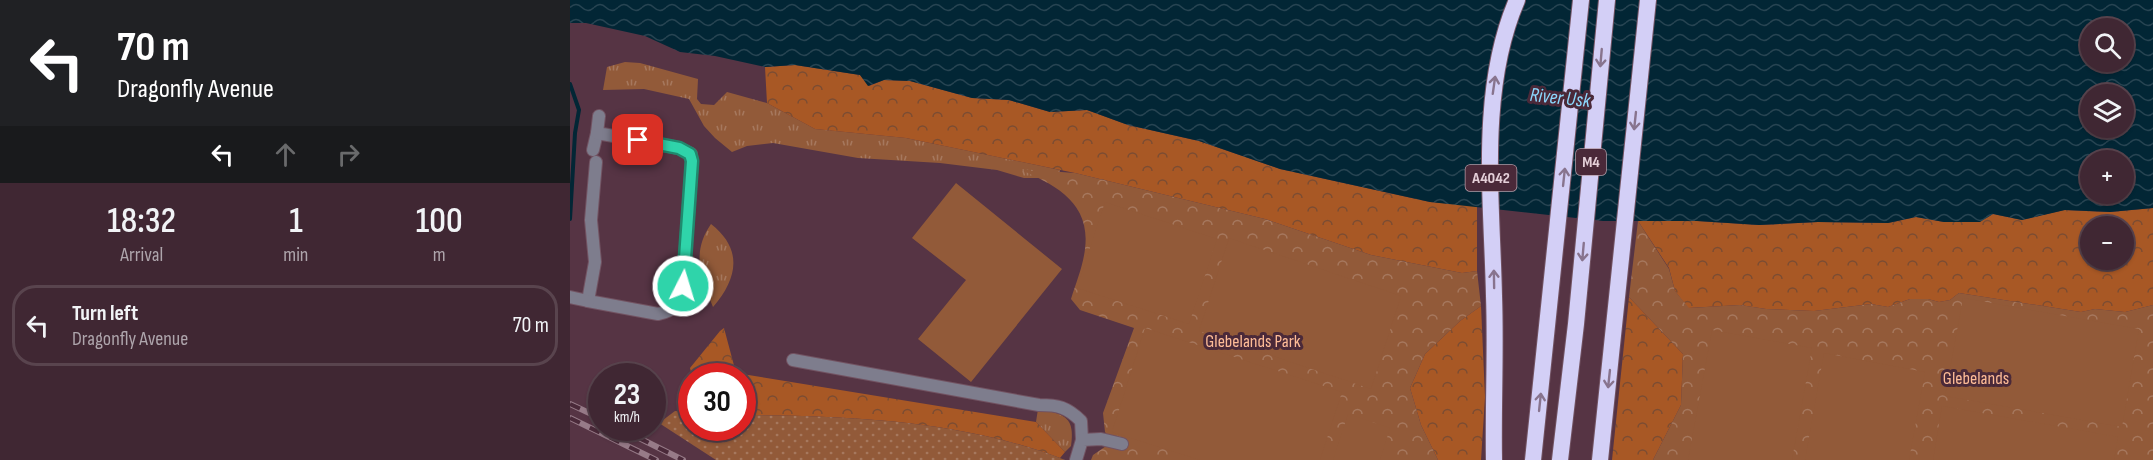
<!DOCTYPE html>
<meta charset="utf-8">
<style>
body{margin:0;font-family:"Sofia Sans Condensed",sans-serif;background:#472f3b;color:#f1f3f6;height:100vh;display:flex;flex-direction:column;font-size:22px;white-space:nowrap}
*{box-sizing:border-box;margin:0}
p{font-size:20px;color:#aea5ac}
.icon{flex:none;width:33px;height:33px;fill:none;stroke:currentColor;stroke-width:2;stroke-linecap:round;stroke-linejoin:round}
.map{position:relative;flex:1;overflow:hidden}
.drawer{display:flex;flex-direction:column;background:#402733;width:570px}
.drawer>*{flex:none}
.hud{background:#202124;color:#fff;overflow:hidden}
.tools{position:absolute;left:1510px;top:18px;display:grid;gap:12px}
.tools a{display:grid;place-items:center;width:54px;height:54px;border-radius:50%;background:#402733;box-shadow:0 2px 4px #0004,0 0 0 2px #59444e;font-size:30px}
.speed{position:absolute;left:18px;top:363px;display:flex;gap:12px;font-size:30px;font-weight:700;text-align:center}
.speed>*{display:grid;place-content:center;width:78px;height:78px;border-radius:50%;background:#402733;box-shadow:0 2px 4px #0004,0 0 0 2px #59444e;line-height:1}
.speed small{font-size:15px;font-weight:400}
.speed .limit{border:9px solid #d22;background:#fff;color:#111}
.pin{position:absolute;display:grid;place-items:center;width:51px;height:51px;color:#fff;margin:-26px;border-radius:12px;box-shadow:0 3px 9px #0006}
.me{position:absolute;width:66px;margin:-33px;rotate:5deg;stroke-linejoin:round;filter:drop-shadow(0 0 4px #0008)}
.turn{display:flex;align-items:center;gap:21px;height:126px;padding:0 18px;font-size:27px}
.turn .icon{width:78px;height:78px;stroke-width:2.5}
.turn b{display:block;font-size:42px;line-height:51px}
.lanes{display:flex;align-items:center;height:57px;padding:0 18px;background:#0003;justify-content:center;gap:30px;direction:ltr}
.lanes .off{opacity:.35}
.eta{display:flex;justify-content:space-evenly;align-items:center;height:102px;text-align:center}
.eta b{font-size:36px;font-weight:600;line-height:42px}
ul{padding:0;list-style:none}
li{display:flex;align-items:center;gap:18px;height:81px;margin:0 12px 9px;padding:0 6px;border:3px solid #59444e;border-radius:24px}
li div{flex:1}
li b{display:block;font-size:22px}
li em{font-style:normal}
main{display:flex;flex:1;min-height:0}
.map>svg:first-child{display:block}
</style>
<main>
<section class="drawer">
<div class="hud">
<div class="turn"><svg class="icon" aria-label="left" viewBox="0 0 24 24"><path d="M17 20v-9H6M10 6l-5 5 5 5"/></svg><div><b>70 m</b>Dragonfly Avenue</div></div>
<div class="lanes"><svg class="icon" aria-label="left" viewBox="0 0 24 24"><path d="M17 20v-9H6M10 6l-5 5 5 5"/></svg><svg class="icon off" aria-label="ahead" viewBox="0 0 24 24"><path d="M12 20V5M6 11l6-6 6 6"/></svg><svg class="icon off" aria-label="right" viewBox="0 0 24 24"><path d="M7 20v-9h11M14 6l5 5-5 5"/></svg></div>
</div>
<div class="eta">
<div><b>18:32</b><p>Arrival</p></div>
<div><b>1</b><p>min</p></div>
<div><b>100</b><p>m</p></div>
</div>
<ul>
<li><svg class="icon" aria-label="left" viewBox="0 0 24 24"><path d="M17 20v-9H6M10 6l-5 5 5 5"/></svg><div><b>Turn left</b><p>Dragonfly Avenue</p></div><em>70 m</em></li>
</ul>
</section>
<div class="map">
<svg width="1583" height="460" viewBox="0 0 1583 460">
<defs>
<pattern id="grass-tufts" width="24" height="20" patternUnits="userSpaceOnUse" patternTransform="scale(1.5)"><rect width="24" height="20" fill="#925a39"/><path d="M3 7l-1-3M5 7V3M7 7l1-3M15 17l-1-3M17 17v-4M19 17l1-3" fill="none" stroke="#a6785e"/></pattern>
<pattern id="forest-crowns" width="20" height="18" patternUnits="userSpaceOnUse" patternTransform="scale(1.5)"><rect width="20" height="18" fill="#a85825"/><path d="M2 6a3 3 0 1 1 6 0M12 15a3 3 0 1 1 6 0" fill="none" stroke="#7b4c32"/></pattern>
<pattern id="park-crowns" width="20" height="18" patternUnits="userSpaceOnUse" patternTransform="scale(1.5)"><rect width="20" height="18" fill="#925a39"/><path d="M2 6a3 3 0 1 1 6 0M12 15a3 3 0 1 1 6 0" fill="none" stroke="#a6785e"/></pattern>
<pattern id="garden-dots" width="8" height="8" patternUnits="userSpaceOnUse" patternTransform="scale(1.5)"><rect width="8" height="8" fill="#925a39"/><path d="M2 2h.1M6 6h.1" fill="none" stroke="#a6785e" stroke-width="1.8" stroke-linecap="round"/></pattern>
<pattern id="water-waves" width="16" height="10" patternUnits="userSpaceOnUse" patternTransform="scale(1.5)"><rect width="16" height="10" fill="#022635"/><path d="M0 5q4-4 8 0t8 0" fill="none" stroke="#274452"/></pattern>
</defs>
<rect width="100%" height="100%" fill="#563444"/>
<g fill="url(#grass-tufts)">
<polygon points="55,62 70,63 128,79 127,99 131,104 144,105 157,92 197,103 245,129 336,138 490,170 488,178 454,178 427,170 370,163 288,158 203,143 177,146 162,152 145,138 134,126 119,99 74,89 33,90 37,67"/>
<path d="M141,224C173,249 168,278 143,307C131,277 121,253 141,224Z"/>
<path d="M468,409C495,414 505,417 501,446L495,452L466,422Z"/>
</g>
<g fill="url(#forest-crowns)" fill-rule="evenodd">
<polygon points="225,65 290,75 299,86 314,80 340,81 402,98 439,100 480,112 517,110 558,125 629,141 710,169 860,202 907,206 907,271 892,273 801,255 695,219 505,173 336,138 245,129 197,103 195,67"/>
<path d="M1583,208V305L1555,312L1525,309L1511,312L1389,293L1380,300L1369,302L1358,299H1340L1318,307L1301,304L1244,311L1196,309L1170,305L1118,308L1105,291L1099,268L1068,221H1127L1189,225L1248,222L1318,223L1346,217L1374,222H1409L1423,214L1452,220L1494,210L1540,212ZM1521,226H1554V260H1521Z"/>
<polygon points="1059,297 1113,354 1111,405 1083,460 1042,460"/>
<polygon points="911,306 915,397 911,460 868,460 851,425 840,388 855,354 890,321"/>
<path d="M154,328L166,373L466,422L495,452L490,458C390,420 279,416 173,415L172,376H122L120,368L150,331Z"/>
</g>
<g fill="url(#park-crowns)">
<path d="M449,169L505,173L695,219L801,255L892,273L907,271L911,306L890,321L855,354L840,388L851,425L868,460H521L523,455L542,442L535,432L533,413L564,328L510,310L501,299C506,283 513,266 515,249C521,202 485,185 449,169Z"/>
<polygon points="1068,221 1099,269 1105,291 1119,308 1170,305 1196,309 1244,311 1301,304 1318,307 1340,299 1358,299 1369,302 1380,300 1389,293 1511,312 1525,309 1555,312 1583,305 1583,460 1083,460 1111,405 1113,354 1059,297"/>
</g>
<path fill="url(#garden-dots)" d="M105,411L121,412L122,428H172L173,415C281,416 393,420 495,460H146L89,423Z"/>
<g fill="#925a39">
<polygon points="386,183 492,269 401,382 348,339 396,280 342,238"/>
<polygon points="535,202 647,239 619,324 507,288"/>
<polygon points="659,238 831,296 801,389 629,331"/>
<polygon points="1393,298 1569,329 1552,427 1375,396"/>
<polygon points="575,328 772,392 750,460 630,460 542,432"/>
<polygon points="1142,330 1242,348 1222,460 1118,460"/>
<polygon points="1254,353 1355,372 1339,460 1235,460"/>
<polygon points="1372,406 1548,437 1544,460 1363,460"/>
<polygon points="778,414 820,428 810,460 763,460"/>
</g>
<path fill="url(#water-waves)" fill-rule="evenodd" d="M0,0H1583V208L1540,212L1495,210L1452,220L1423,214L1410,222H1374L1346,217L1318,223L1248,222L1189,225L1127,221H1033L860,202L710,169L629,141L558,125L517,110L480,112L439,100L402,98L340,81L314,80L298,86L290,75L225,65L195,67L145,56L110,52L75,36L16,23H0ZM1521,28H1554V62H1521ZM1521,94H1554V128H1521ZM1521,160H1554V194H1521Z"/>
<g fill="none" stroke-linecap="round" stroke-linejoin="round">
<polyline stroke="#022635" stroke-width="4" points="0,84 9,110 5,133 0,219"/>
<g stroke="#725362" stroke-width="14">
<g id="minor">
<polyline points="23,150 27,133"/>
<path d="M26,162L21,220L25,262L18,301L88,314C105,311 110,302 113,286L122,161L121,154L109,148L27,133L29,116"/>
<polyline points="0,297 18,301"/>
<path d="M223,360L469,405C488,405 497,407 511,421L512,440"/>
<polyline points="506,460 512,440 531,439 552,444"/>
</g>
</g>
<g stroke="#725362" stroke-width="18">
<g id="highway">
<path d="M924,460C923,405 926,351 924,296C922,200 908,90 947,0"/>
<polyline points="963,460 1011,0"/>
<polyline points="990,460 1006,324 1037,0"/>
<polyline points="1030,460 1078,0"/>
</g>
</g>
<use href="#minor" stroke="#7e7d8d" stroke-width="12"/>
<use href="#highway" stroke="#d3cff6" stroke-width="16"/>
<g stroke="#977b88" stroke-width="6">
<g id="rail">
<polyline points="0,404 32,419"/>
<polyline points="0,418 86,460"/>
<polyline points="49,428 113,460"/>
</g>
</g>
<use href="#rail" stroke="#4a2939" stroke-width="4" stroke-dasharray="11" stroke-linecap="butt"/>
</g>
<defs><path id="oneway-shaft" d="M-6 0H5M1.5-3L5.5 0L1.5 3" fill="none" stroke-width="1.6" stroke-linecap="round" stroke-linejoin="round" transform="scale(1.5)"/></defs>
<g stroke="#88748e">
<use href="#oneway-shaft" transform="translate(1031 58) rotate(95)"/>
<use href="#oneway-shaft" transform="translate(924 85) rotate(-82)"/>
<use href="#oneway-shaft" transform="translate(1065 121) rotate(96)"/>
<use href="#oneway-shaft" transform="translate(994 177) rotate(-84)"/>
<use href="#oneway-shaft" transform="translate(1013 252) rotate(95)"/>
<use href="#oneway-shaft" transform="translate(924 279) rotate(-91)"/>
<use href="#oneway-shaft" transform="translate(1039 379) rotate(96)"/>
<use href="#oneway-shaft" transform="translate(970 402) rotate(-84)"/>
</g>
<g fill="none" stroke-linecap="round" stroke-linejoin="round">
<g stroke="#1f8a6e" stroke-width="15">
<polyline id="route" points="68,140 109,148 120,154 122,161 113,286"/>
</g>
<use href="#route" stroke="#2fd4aa" stroke-width="10"/>
</g>
<g text-anchor="middle" dominant-baseline="central" stroke-width="6" stroke-linejoin="round" paint-order="stroke">
<g fill="#4a2939" stroke="#b69da8" stroke-width="1.5">
<rect x="1006" y="149" width="30" height="26" rx="4.5"/>
<rect x="895.5" y="165" width="51" height="26" rx="4.5"/>
</g>
<g font-size="16" font-weight="bold" fill="#e4cfd8">
<text x="1021" y="162">M4</text>
<text x="921" y="178">A4042</text>
</g>
<g font-size="18" fill="#febc97" stroke="#4a2939">
<text x="683" y="341">Glebelands Park</text>
<text x="1406" y="378">Glebelands</text>
</g>
<g font-size="20" font-style="italic" fill="#8cd8fd" stroke="#4a2939">
<text transform="translate(990 98) rotate(6)">River Usk</text>
</g>
</g>
</svg>
<div class="tools">
<a><svg class="icon" aria-label="search" viewBox="0 0 24 24"><circle cx="10" cy="10" r="6"/><path d="M15 15l6 6"/></svg></a>
<a><svg class="icon" aria-label="layers" viewBox="0 0 24 24"><path d="M12 4l9 5-9 5-9-5zM3 14l9 5 9-5"/></svg></a>
<a>+</a>
<a>−</a>
</div>
<div class="speed"><div>23<small>km/h</small></div><div class="limit">30</div></div>
<div class="pin" style="left:68px;top:140px;background:#d93025"><svg class="icon" aria-label="arrive" viewBox="0 0 24 24"><path d="M6 21V4h12l-3 4 3 4H6"/></svg></div>
<svg class="me" style="left:113px;top:286px" viewBox="-20 -20 40 40"><circle r="17" fill="#2fd4aa" stroke="#fff" stroke-width="3"/><path d="M0-11L8 9 0 5-8 9z" fill="#fff"/></svg>
</div>
</main>
